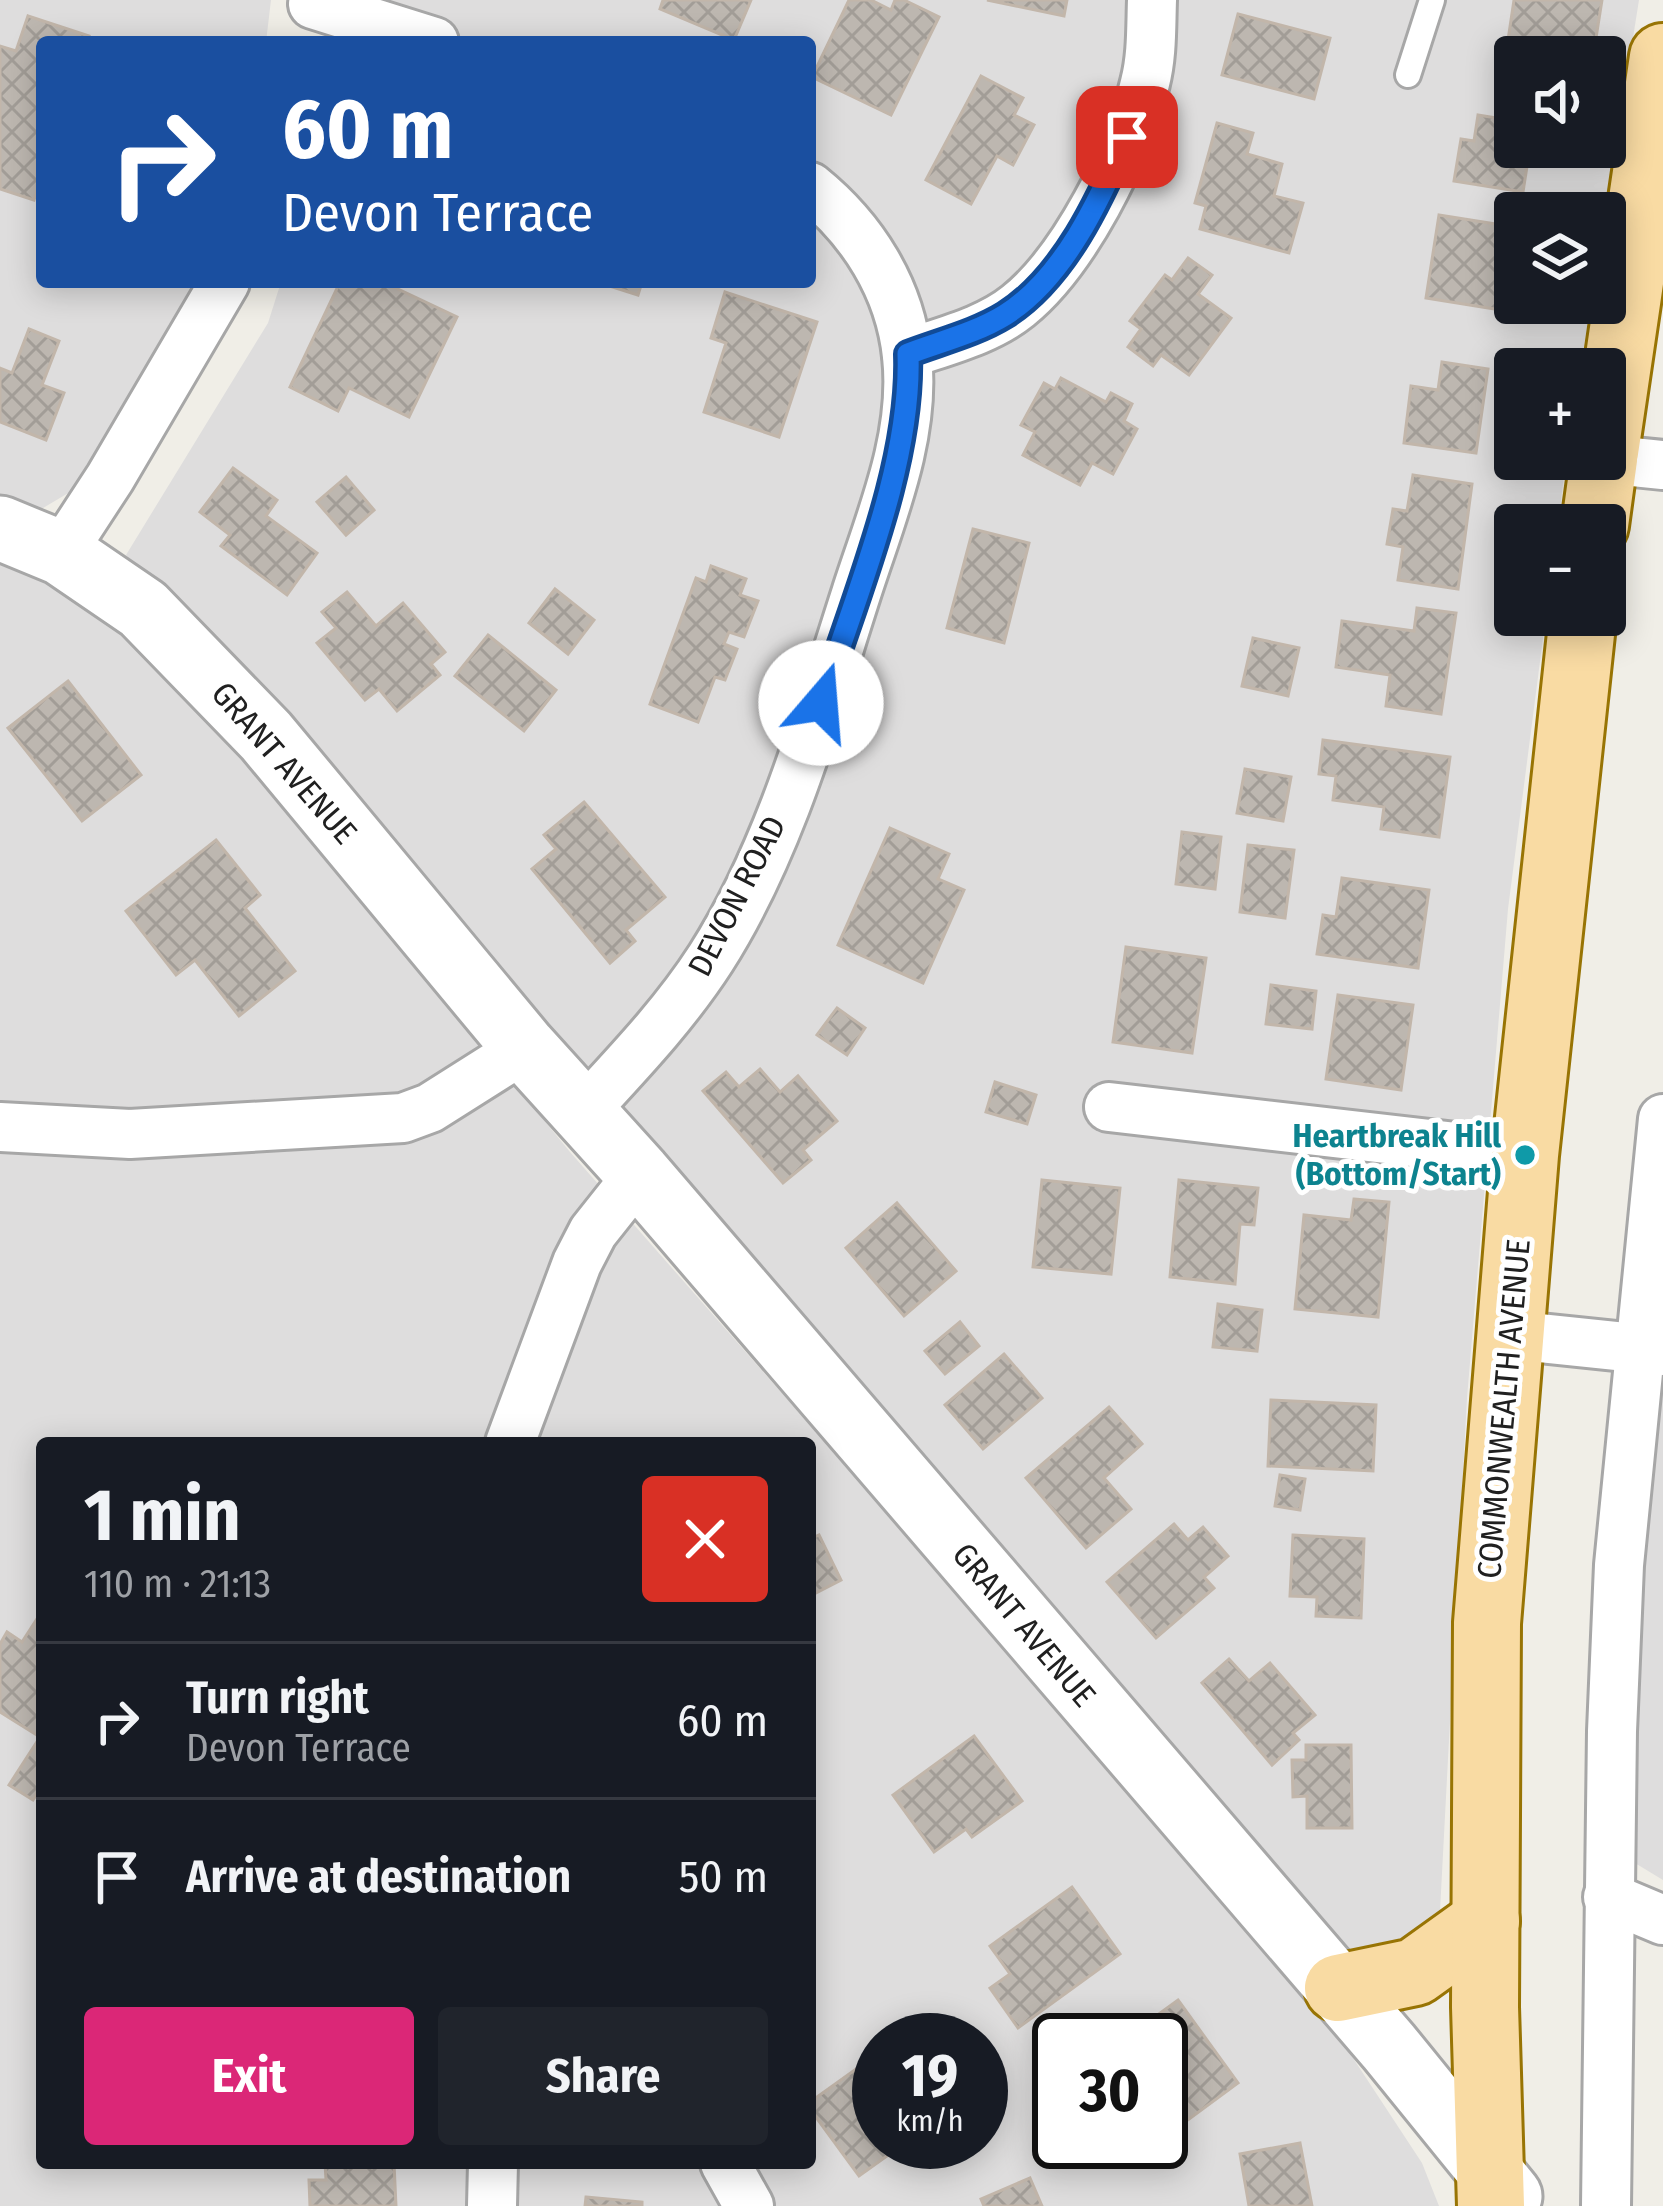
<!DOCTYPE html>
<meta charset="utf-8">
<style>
body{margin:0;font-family:"Fira Sans Condensed",sans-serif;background:#20242c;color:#f1f3f6;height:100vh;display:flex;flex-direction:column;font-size:45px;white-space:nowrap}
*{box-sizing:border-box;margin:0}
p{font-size:39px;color:#9ea1a6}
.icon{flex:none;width:66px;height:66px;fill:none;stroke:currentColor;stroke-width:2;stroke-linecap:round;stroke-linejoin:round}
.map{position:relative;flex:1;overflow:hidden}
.sheet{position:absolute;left:36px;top:1437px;width:780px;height:732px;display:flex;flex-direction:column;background:#171b24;border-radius:12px;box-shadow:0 6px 30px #0003}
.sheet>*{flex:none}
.top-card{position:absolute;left:36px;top:36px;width:780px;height:252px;border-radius:12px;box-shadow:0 6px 30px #0003;background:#1a4fa0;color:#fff;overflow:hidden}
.fabs{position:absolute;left:1494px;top:36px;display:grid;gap:24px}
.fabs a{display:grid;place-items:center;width:132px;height:132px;border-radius:12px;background:#171b24;box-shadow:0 6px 30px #0003;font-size:60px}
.speed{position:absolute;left:852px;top:2013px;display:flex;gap:24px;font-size:60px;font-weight:700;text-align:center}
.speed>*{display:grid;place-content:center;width:156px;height:156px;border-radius:50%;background:#171b24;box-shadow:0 6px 30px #0003;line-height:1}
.speed small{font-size:30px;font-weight:400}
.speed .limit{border:6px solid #111;border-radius:18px;background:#fff;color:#111}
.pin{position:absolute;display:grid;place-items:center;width:102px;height:102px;color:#fff;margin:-51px;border-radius:24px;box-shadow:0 6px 18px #0006}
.me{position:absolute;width:132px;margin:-66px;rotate:18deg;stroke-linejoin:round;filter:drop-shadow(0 0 9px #0008)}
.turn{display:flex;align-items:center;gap:42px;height:252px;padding:0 48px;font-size:54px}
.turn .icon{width:156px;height:156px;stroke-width:2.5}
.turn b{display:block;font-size:84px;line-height:102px}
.round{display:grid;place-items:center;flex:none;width:126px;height:126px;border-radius:12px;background:#20242c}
.headline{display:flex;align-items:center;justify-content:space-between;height:204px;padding:0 48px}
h1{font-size:72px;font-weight:700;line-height:90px}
.action{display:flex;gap:24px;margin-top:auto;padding:24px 48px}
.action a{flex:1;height:138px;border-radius:12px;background:#db2777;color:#fff;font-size:48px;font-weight:700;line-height:138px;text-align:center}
.action a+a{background:#20242c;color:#f1f3f6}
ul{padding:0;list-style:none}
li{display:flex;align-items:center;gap:36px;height:156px;padding:0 48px;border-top:3px solid #363941}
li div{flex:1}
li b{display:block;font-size:45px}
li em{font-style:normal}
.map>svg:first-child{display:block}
</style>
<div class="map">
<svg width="1663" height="2206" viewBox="0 0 1663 2206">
<defs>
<pattern id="building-cross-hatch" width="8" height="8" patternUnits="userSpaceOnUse" patternTransform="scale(3)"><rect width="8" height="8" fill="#bdb7b0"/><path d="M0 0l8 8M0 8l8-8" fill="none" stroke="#a29d97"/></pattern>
</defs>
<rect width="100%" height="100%" fill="#f0eee7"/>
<g fill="#dedddd" fill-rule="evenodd">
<polygon points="0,0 271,0 266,42 42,42 42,282 196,282 97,476 38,511 0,495"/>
<path d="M338,0H1639L1605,214L1515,213V303H1591L1580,369H1515V459H1566L1558,525H1515V615H1546L1508,909L1467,1398L1439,1930L1354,1961L126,555L268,323L281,282H810V42H334ZM1515,57H1605V147H1515Z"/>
<path d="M0,562L84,595L156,647L570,1152L896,1523L1349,2052L1422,2163L1439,2206H0ZM42,1443H810V2163H42ZM879,2040H981V2142H879ZM1059,2040H1161V2142H1059Z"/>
<polygon points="1663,1194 1663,1880 1630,1860"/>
</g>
<g fill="url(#building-cross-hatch)" stroke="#c2b6aa" stroke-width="3">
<polygon points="663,0 751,0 734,40 660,9"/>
<polygon points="849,0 871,0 891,10 895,0 904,0 939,17 891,115 812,77"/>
<polygon points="987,0 1067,0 1064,16"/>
<polygon points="1514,0 1602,0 1593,57 1515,57 1515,68 1504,67"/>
<polygon points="1238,14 1330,38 1314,99 1222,75"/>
<polygon points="28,16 89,36 87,42 42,42 42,176 34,200 0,189 0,46 16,51"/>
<polygon points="981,76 1023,98 1014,115 1034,125 1013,165 997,156 971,204 926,180"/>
<polygon points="1478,115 1515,121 1515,147 1530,147 1523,192 1454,181 1461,139 1474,141"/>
<polygon points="1217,123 1253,133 1247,154 1282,164 1274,196 1303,203 1289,253 1200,229 1206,206 1195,203"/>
<polygon points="1439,215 1515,227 1515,259 1507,311 1426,298"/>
<polygon points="1188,258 1212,275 1198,294 1231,318 1189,375 1161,355 1153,366 1128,347 1141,329 1130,321 1165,275 1172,280"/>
<polygon points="340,282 383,282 457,317 409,417 349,388 338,411 290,387"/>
<polygon points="597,282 642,282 638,295"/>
<polygon points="725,292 817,322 779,437 704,412 726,343 711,338"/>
<polygon points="29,329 59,341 42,385 64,393 46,440 0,422 0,368 12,373"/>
<polygon points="1442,362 1488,369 1476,453 1404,443 1411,386 1438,390"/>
<polygon points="1061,378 1106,402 1111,393 1132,404 1124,421 1137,429 1113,474 1092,463 1080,485 1023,455 1035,432 1021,425 1044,383 1055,389"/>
<polygon points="233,468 277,500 266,516 317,553 287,595 221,546 230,535 200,512"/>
<polygon points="1413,475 1472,484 1458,589 1398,580 1403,547 1387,544 1393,509 1407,511"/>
<polygon points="346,477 374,510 346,535 317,502"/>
<polygon points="973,529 1029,543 1004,643 947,628"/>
<polygon points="711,566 746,579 740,595 758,601 744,637 729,632 724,644 737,649 725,680 715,677 698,722 650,704 696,578 706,582"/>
<polygon points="555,589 594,620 568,654 529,623"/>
<polygon points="347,592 376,626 403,603 445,652 431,664 440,675 397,711 379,689 365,700 317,643 336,628 322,612"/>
<polygon points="1417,608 1456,613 1441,714 1386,706 1390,675 1336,667 1342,621 1414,631"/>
<polygon points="488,635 556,690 524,731 455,676"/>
<polygon points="1253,638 1299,648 1288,696 1242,686"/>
<polygon points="68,681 141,775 82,821 8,728"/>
<polygon points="1323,740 1450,757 1439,837 1381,829 1384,807 1333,800 1336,776 1319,774"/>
<polygon points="1245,769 1291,777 1283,821 1237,813"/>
<polygon points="584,802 665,897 626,930 635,941 610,963 532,869 556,849 544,835"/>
<polygon points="890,828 949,854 938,879 964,890 923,983 838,945"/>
<polygon points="1182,832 1221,837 1215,889 1176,884"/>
<polygon points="216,840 260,895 245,908 295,971 239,1016 195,960 176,975 126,911"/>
<polygon points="1248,845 1294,850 1285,918 1240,912"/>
<polygon points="1342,878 1429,890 1418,968 1317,954 1323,915 1336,917"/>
<polygon points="1126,947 1206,958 1192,1053 1113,1042"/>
<polygon points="1271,985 1316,991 1312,1029 1266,1024"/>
<polygon points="1338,995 1413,1005 1401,1090 1326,1079"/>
<polygon points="837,1008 865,1028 847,1055 817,1035"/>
<polygon points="760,1069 780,1092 798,1076 837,1121 803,1150 811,1160 783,1183 703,1091 726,1072 739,1087"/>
<polygon points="995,1082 1036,1095 1027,1124 986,1112"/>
<polygon points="1042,1180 1120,1188 1111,1274 1033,1267"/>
<polygon points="1179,1180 1258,1188 1254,1225 1240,1224 1235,1284 1170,1277"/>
<polygon points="1354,1199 1389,1202 1378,1317 1295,1309 1304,1215 1351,1220"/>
<polygon points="897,1203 956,1271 904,1316 846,1248"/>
<polygon points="1218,1304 1262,1310 1257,1351 1213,1347"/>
<polygon points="960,1322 979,1346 945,1374 925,1351"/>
<polygon points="1004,1354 1042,1398 983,1449 945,1405"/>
<polygon points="1271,1400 1376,1405 1373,1471 1268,1466"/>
<polygon points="1109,1407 1142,1444 1104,1478 1131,1509 1086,1548 1026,1478"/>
<polygon points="1280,1475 1305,1479 1300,1510 1275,1506"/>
<polygon points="1174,1524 1188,1540 1203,1527 1228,1556 1204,1577 1214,1588 1156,1638 1107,1582"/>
<polygon points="819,1535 841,1580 810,1596 810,1539"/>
<polygon points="1293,1535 1364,1539 1361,1618 1316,1616 1317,1597 1290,1596"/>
<polygon points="42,1611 42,1786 33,1800 9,1785 40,1737 0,1712 0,1644 7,1632 22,1642"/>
<polygon points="1229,1659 1249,1681 1270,1663 1315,1715 1293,1733 1299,1740 1272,1765 1202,1683"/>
<polygon points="974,1736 1022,1801 972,1837 966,1829 934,1852 893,1795"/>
<polygon points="1306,1745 1351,1745 1352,1828 1307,1828 1307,1796 1293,1797 1292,1760 1306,1760"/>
<polygon points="1072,1887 1120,1954 1018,2028 990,1988 1010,1974 990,1946"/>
<polygon points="1178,2000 1238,2083 1177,2128 1161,2106 1161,2040 1123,2040"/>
<polygon points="856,2069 868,2087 879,2079 879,2142 905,2143 859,2176 810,2109 810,2102"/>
<polygon points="1300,2143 1312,2206 1249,2206 1240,2154"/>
<polygon points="325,2163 394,2163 396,2206 310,2206 309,2180 326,2180"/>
<polygon points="1030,2178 1042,2206 984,2206 981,2199"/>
<polygon points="586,2197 642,2202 642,2206 585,2206"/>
</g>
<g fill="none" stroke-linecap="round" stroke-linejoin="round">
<g stroke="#a7a7a7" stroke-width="30">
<polyline id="service" points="1408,75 1432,0"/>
</g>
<g stroke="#a7a7a7" stroke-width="54">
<g id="minor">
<polyline points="313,4 434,42"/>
<path d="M907,354C944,341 987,331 1018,306C1074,261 1129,153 1145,83C1152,56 1151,28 1152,0"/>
<polyline points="1604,459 1663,465"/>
<polyline points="61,553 110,478 225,282"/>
<polyline points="1109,1107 1525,1155"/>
<path d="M583,1112C629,1062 675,1014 711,958C780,850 817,715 856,594C880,519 916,437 907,356C900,288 862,229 810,187"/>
<polyline points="0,1127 130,1134 403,1118 430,1108 525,1048"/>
<polyline points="1510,1335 1663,1351"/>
<polyline points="510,1443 577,1263 593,1232 639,1174"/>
<polyline points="1608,1897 1663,1920"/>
<polyline points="725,2163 749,2206"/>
<polyline points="492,2206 493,2163"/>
<polyline points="1606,2206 1612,1731 1619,1565 1663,1119"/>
</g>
</g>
<g stroke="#a7a7a7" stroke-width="69">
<polyline id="tertiary" points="0,528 61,553 143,609 266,736 525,1048 639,1174 1389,2047 1510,2196"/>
</g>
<g stroke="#987404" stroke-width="72">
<g id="primary">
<polyline points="1605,452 1663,57"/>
<polyline points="1595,525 1604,459"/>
<polyline points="1338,1988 1415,1972 1486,1921"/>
<polyline points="1491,2206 1485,2007 1487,1623 1525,1155 1583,615"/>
</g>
</g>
<use href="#service" stroke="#fff" stroke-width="24"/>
<use href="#minor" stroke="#fff" stroke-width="48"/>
<use href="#tertiary" stroke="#fff" stroke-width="63"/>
<use href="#primary" stroke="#f9dba3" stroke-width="66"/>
</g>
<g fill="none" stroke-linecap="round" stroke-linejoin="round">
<g stroke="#114b97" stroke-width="30">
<path id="route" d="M821,703C855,596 912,465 908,354C939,342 976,333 1005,315C1064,278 1100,199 1127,137"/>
</g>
<use href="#route" stroke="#1a73e8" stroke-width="21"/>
</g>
<circle fill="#0f9aa8" stroke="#fff" stroke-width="4.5" cx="1525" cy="1155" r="12"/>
<g text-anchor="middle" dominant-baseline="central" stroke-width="10" stroke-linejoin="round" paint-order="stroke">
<g font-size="33" fill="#202020" stroke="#fff">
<text transform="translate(284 763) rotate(49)">GRANT AVENUE</text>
<text transform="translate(737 896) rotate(-63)">DEVON ROAD</text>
<text transform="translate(1504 1409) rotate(-85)">COMMONWEALTH AVENUE</text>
<text transform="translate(1024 1625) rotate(50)">GRANT AVENUE</text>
</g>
<g font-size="33" font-weight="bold" fill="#0d838f" stroke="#fff" text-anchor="end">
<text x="1501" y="1136">Heartbreak Hill<tspan x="1501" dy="38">(Bottom/Start)</tspan></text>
</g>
</g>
</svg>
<div class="fabs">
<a><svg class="icon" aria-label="sound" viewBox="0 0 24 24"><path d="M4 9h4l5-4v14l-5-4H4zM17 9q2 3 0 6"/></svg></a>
<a><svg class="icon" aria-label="layers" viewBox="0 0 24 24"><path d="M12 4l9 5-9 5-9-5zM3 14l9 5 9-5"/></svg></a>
<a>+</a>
<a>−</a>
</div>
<div class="speed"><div>19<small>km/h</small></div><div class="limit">30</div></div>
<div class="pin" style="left:1127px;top:137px;background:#d93025"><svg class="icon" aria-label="arrive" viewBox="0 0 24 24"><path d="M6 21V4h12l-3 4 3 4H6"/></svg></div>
<svg class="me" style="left:821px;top:703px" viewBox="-20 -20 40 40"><circle r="19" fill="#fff"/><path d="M0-13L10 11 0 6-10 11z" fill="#1a73e8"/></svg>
<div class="top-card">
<div class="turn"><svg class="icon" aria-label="right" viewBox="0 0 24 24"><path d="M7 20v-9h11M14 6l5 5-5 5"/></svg><div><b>60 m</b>Devon Terrace</div></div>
</div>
<section class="sheet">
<div class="headline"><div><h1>1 min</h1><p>110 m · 21:13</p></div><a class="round" style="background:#d93025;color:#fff"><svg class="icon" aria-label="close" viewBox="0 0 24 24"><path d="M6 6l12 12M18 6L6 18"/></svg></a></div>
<ul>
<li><svg class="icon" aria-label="right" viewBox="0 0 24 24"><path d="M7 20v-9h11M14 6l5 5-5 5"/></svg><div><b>Turn right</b><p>Devon Terrace</p></div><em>60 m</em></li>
<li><svg class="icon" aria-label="arrive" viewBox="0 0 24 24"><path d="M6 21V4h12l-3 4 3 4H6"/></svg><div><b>Arrive at destination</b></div><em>50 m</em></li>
</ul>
<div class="action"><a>Exit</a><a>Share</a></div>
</section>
</div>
